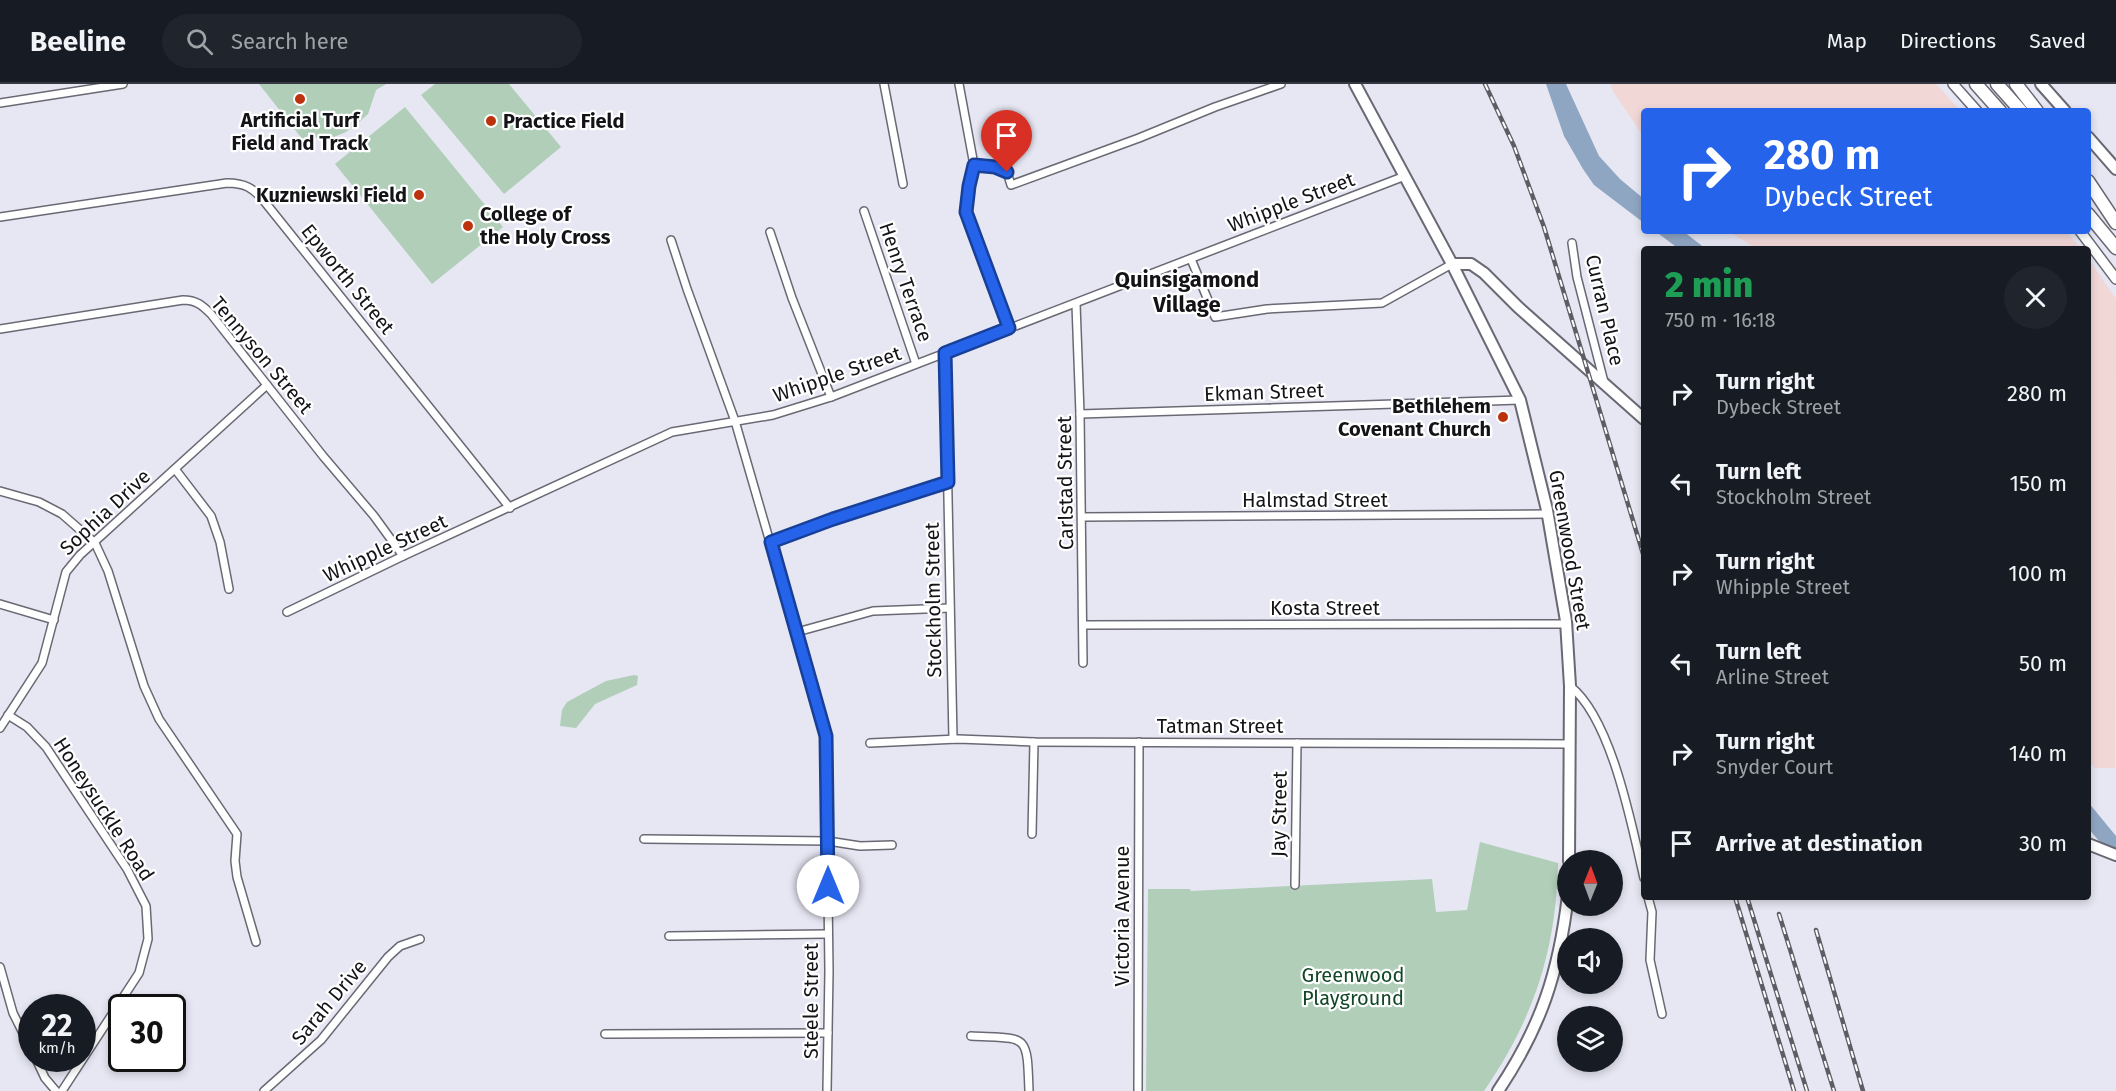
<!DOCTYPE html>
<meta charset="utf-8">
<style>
body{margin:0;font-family:"Fira Sans",sans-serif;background:#20242c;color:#f1f3f6;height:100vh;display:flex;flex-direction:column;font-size:22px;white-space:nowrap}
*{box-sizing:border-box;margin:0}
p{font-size:20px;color:#9ea1a6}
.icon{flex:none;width:33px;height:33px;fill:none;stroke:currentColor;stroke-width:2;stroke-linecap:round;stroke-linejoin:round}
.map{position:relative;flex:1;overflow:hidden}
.drawer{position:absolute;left:1641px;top:162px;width:450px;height:654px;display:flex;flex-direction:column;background:#171b24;border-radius:6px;box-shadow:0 3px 9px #0003}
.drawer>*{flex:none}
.banner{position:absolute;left:1641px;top:24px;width:450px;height:126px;border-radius:6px;box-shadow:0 3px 9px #0003;background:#2563eb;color:#fff;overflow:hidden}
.needle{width:39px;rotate:1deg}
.fabs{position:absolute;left:1557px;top:766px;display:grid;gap:12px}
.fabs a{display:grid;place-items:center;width:66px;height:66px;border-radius:50%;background:#171b24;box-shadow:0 3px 9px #0003;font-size:30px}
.speed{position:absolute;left:18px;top:910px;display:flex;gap:12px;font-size:30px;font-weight:700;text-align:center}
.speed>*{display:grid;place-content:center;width:78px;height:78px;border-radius:50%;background:#171b24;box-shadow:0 3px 9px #0003;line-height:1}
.speed small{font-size:15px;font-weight:400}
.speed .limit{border:3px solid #111;border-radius:9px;background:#fff;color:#111}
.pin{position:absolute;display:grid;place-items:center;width:51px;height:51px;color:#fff;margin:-62px -26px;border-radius:50% 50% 50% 0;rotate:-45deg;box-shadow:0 0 6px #0007}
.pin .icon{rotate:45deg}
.me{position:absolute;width:66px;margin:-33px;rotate:0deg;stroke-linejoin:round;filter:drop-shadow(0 0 4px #0008)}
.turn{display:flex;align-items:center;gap:21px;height:126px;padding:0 24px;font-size:27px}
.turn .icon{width:78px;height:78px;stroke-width:2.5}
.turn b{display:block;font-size:42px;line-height:51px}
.round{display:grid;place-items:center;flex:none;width:63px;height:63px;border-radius:32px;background:#20242c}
.summary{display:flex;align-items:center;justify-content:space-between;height:102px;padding:0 24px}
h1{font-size:36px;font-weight:800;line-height:45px;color:#1e9e55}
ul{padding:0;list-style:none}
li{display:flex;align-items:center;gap:18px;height:90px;padding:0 24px}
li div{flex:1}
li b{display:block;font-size:22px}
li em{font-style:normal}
header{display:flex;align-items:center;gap:36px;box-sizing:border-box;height:84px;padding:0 30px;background:#171b24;border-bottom:2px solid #363941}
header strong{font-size:28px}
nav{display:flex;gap:33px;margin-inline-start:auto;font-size:21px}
.search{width:420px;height:54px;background:#20242c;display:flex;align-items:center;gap:15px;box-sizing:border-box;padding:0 21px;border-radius:33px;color:#9ea1a6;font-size:22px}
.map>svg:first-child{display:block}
</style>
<header>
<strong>Beeline</strong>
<div class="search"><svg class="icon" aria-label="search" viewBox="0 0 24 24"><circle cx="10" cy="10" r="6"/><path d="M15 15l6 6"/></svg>Search here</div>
<nav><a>Map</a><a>Directions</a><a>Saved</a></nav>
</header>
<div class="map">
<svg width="2116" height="1007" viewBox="0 0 2116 1007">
<rect width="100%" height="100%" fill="#e6e7f3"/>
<g fill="#f2d7d7">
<polygon points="1610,0 1936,0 1961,27 1644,27 1644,53 1614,9"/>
<polygon points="1728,147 2066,147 2081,165 1757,165"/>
<polygon points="2088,174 2116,215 2115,684 2095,684 2088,678"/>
</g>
<g fill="#b0ceb8">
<polygon points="259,0 386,0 376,6 368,30 357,40 346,48 334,53 313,54 307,61"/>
<polygon points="435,0 509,0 561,63 504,110 421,11"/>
<polygon points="405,23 503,143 432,200 335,80"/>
<polygon points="634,591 638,592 637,601 595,620 576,644 560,642 562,626 567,618 606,597"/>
<path d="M1480,758L1558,779C1556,867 1534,934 1484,1007H1146L1148,805H1190L1191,807L1432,795L1436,828L1467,826Z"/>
</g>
<g fill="#8fa6c3">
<polygon points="1546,0 1566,0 1599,72 1620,95 1644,115 1644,139 1594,101 1583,85 1564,52"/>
<polygon points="1655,147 1683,147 1706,165 1679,165"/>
<polygon points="2088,718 2116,752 2116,777 2088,744"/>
</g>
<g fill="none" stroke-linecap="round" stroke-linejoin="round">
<g stroke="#696973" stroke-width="10">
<g id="minor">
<polyline points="884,0 903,100"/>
<polyline points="959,0 974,81 969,102 966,128 1009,244"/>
<polyline points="0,19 123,0"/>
<polyline points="974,81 995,83 1007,88 1011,101 1139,54 1215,23 1281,0"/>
<polyline points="864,127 916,280"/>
<path d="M0,133L227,99C245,99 253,104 264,117L510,424"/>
<polyline points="770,148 792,214 831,313"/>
<polyline points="671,156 687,205 735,337 826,652 829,887 827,1007"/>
<polyline points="1572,159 1577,193 1604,298"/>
<polyline points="1191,175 1215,233 1267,225 1382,219 1452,180"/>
<polyline points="1076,220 1080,330 1083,579"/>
<path d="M0,245L183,216C196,216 202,221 211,230L323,372L374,432L403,472"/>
<polyline points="945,269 953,655"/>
<polyline points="1080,330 1520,316"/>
<polyline points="175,385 211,432 220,458 229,505"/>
<polyline points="0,407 39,418 62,430 95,459 108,487 144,602 159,635 237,750 235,777 237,793 256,858"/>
<polyline points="1082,433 1548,430"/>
<polyline points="771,458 833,435 948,398"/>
<polyline points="0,520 54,536"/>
<polyline points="287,528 403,472 672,348 773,331 831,313 1405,92"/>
<polyline points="1084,541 1567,540"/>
<polyline points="797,548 873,527 950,524"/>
<path d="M1570,602C1612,635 1632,743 1644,794"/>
<polyline points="8,631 27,643 46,663 127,785 146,822 148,855 139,889 62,1007"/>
<polyline points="0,644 42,579 66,488 80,471 267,301"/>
<polyline points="870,659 958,655 1034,658 1570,660"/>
<polyline points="1032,750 1034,658"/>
<polyline points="644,755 828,757 860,762 892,761"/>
<polyline points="1295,801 1297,659"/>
<polyline points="1648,813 1652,828 1650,876 1662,930"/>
<polyline points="669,852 828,850"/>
<polyline points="0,883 13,929 32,967"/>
<polyline points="605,950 828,949"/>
<path d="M971,952C1028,955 1027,948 1029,1007"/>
<polyline points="36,975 45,994 56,1007"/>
<polyline points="264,1007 321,956 388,873 400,862 420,855"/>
<polyline points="1138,1007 1139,658"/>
</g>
</g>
<g stroke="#696973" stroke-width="12">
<g id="tertiary">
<polyline points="1953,0 1977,27"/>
<polyline points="2080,147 2116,195"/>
</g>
</g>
<g stroke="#696973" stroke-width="14">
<g id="secondary">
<polyline points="1355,0 1452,180 1520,316 1547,426 1566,537 1570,602 1569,777"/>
<polyline points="2041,0 2065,27"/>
<polyline points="2088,53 2116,85"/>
<polyline points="1452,180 1471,180 1484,189 1518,223 1644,335"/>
<polyline points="2088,760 2116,771"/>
<path d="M1498,1007C1541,943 1559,888 1568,811"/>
</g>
</g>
<g stroke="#696973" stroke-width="15">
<g id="motorway">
<polyline points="1976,0 2000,27"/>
<polyline points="1997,0 2021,27"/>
<polyline points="2016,0 2037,27"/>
<polyline points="2088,97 2116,139"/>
<polyline points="2088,130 2116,164"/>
</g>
</g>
<use href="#minor" stroke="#fff" stroke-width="7"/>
<use href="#tertiary" stroke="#fff" stroke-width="9"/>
<use href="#secondary" stroke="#fff" stroke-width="10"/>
<use href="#motorway" stroke="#fff" stroke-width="12"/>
<g stroke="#5d5e65" stroke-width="4.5">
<g id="rail">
<polyline points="1485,0 1514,62 1544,143 1644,473"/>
<polyline points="1735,813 1794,1007"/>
<polyline points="1747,813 1807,1007"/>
<polyline points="1779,830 1834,1007"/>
<polyline points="1816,846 1863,1007"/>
</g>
</g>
<use href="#rail" stroke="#fff" stroke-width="2" stroke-dasharray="7" stroke-linecap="butt"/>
</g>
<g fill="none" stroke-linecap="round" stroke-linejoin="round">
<g stroke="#184099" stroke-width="15">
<polyline id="route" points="828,802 826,652 771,458 833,435 948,398 945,269 1009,244 966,128 969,102 974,81 995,83 1007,88"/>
</g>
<use href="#route" stroke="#2563eb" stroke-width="10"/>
</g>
<g fill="#bc320d" stroke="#fff" stroke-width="2">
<circle cx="300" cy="15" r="6"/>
<circle cx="491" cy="37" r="6"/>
<circle cx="419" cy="111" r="6"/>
<circle cx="468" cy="142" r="6"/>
<circle cx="1503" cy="333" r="6"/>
</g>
<g text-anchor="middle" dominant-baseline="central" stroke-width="4.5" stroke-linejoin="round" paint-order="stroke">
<g font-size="20" font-weight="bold" fill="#141418" stroke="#fff" text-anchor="start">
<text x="300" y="36" text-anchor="middle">Artificial Turf<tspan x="300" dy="23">Field and Track</tspan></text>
<text x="503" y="37">Practice Field</text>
<text x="407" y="111" text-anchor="end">Kuzniewski Field</text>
<text x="480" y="130">College of<tspan x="480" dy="23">the Holy Cross</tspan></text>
<text x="1491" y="322" text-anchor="end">Bethlehem<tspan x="1491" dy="23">Covenant Church</tspan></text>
</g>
<g font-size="20" fill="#141418" stroke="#fff">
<text transform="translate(1291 118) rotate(-21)">Whipple Street</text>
<text transform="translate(348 195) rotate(51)">Epworth Street</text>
<text transform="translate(906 198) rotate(71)">Henry Terrace</text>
<text transform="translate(1605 226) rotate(77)">Curran Place</text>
<text transform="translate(262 271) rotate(50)">Tennyson Street</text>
<text transform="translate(837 290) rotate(-19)">Whipple Street</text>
<text transform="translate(1264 308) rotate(-2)">Ekman Street</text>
<text transform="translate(1065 399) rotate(-91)">Carlstad Street</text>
<text x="1315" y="416">Halmstad Street</text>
<text transform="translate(105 428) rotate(-43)">Sophia Drive</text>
<text transform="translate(385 464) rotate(-25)">Whipple Street</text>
<text transform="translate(1570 466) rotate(80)">Greenwood Street</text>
<text transform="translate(933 516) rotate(-91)">Stockholm Street</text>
<text x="1325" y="524">Kosta Street</text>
<text x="1220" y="642">Tatman Street</text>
<text transform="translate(104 725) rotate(57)">Honeysuckle Road</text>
<text transform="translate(1279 730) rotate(-89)">Jay Street</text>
<text transform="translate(1122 832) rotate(-90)">Victoria Avenue</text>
<text transform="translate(811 917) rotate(-90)">Steele Street</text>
<text transform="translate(329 918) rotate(-50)">Sarah Drive</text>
</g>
<g font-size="20" fill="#104727" stroke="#fff">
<text x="1353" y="891">Greenwood<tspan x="1353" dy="23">Playground</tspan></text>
</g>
<g font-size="22" font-weight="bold" fill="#141418" stroke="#fff">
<text x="1187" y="195">Quinsigamond<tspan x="1187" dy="25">Village</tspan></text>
</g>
</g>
</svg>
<div class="fabs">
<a><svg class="needle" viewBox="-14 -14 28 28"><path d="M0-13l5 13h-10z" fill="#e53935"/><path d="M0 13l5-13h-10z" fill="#9ea1a6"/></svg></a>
<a><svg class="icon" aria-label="sound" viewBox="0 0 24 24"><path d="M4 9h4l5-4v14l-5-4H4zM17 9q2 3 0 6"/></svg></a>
<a><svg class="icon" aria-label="layers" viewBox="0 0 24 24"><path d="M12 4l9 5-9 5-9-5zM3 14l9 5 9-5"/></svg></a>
</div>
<div class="speed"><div>22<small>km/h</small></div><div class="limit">30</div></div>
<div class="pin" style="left:1007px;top:88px;background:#d93025"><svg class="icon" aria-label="arrive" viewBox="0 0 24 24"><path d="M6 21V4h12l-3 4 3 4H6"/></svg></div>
<svg class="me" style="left:828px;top:802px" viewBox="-20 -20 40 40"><circle r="19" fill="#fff"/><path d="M0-13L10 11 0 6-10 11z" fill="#2563eb"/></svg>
<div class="banner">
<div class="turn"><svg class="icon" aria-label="right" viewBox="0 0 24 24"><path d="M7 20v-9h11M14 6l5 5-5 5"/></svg><div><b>280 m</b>Dybeck Street</div></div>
</div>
<section class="drawer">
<div class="summary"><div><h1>2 min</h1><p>750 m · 16:18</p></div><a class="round"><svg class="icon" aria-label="close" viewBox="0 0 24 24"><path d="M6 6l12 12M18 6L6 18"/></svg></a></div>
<ul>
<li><svg class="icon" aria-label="right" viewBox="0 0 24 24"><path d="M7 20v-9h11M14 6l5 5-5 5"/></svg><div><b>Turn right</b><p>Dybeck Street</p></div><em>280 m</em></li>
<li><svg class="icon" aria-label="left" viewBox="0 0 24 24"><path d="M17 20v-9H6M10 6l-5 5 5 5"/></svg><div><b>Turn left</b><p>Stockholm Street</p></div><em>150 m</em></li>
<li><svg class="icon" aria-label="right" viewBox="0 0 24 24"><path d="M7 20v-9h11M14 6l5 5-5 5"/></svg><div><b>Turn right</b><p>Whipple Street</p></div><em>100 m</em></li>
<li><svg class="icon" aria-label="left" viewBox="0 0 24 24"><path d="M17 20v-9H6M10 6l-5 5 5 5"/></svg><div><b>Turn left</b><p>Arline Street</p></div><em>50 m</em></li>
<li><svg class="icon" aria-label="right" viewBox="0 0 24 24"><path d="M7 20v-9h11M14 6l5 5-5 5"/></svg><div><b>Turn right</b><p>Snyder Court</p></div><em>140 m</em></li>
<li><svg class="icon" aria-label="arrive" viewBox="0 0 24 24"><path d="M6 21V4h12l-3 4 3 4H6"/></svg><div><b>Arrive at destination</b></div><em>30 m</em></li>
</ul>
</section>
</div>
